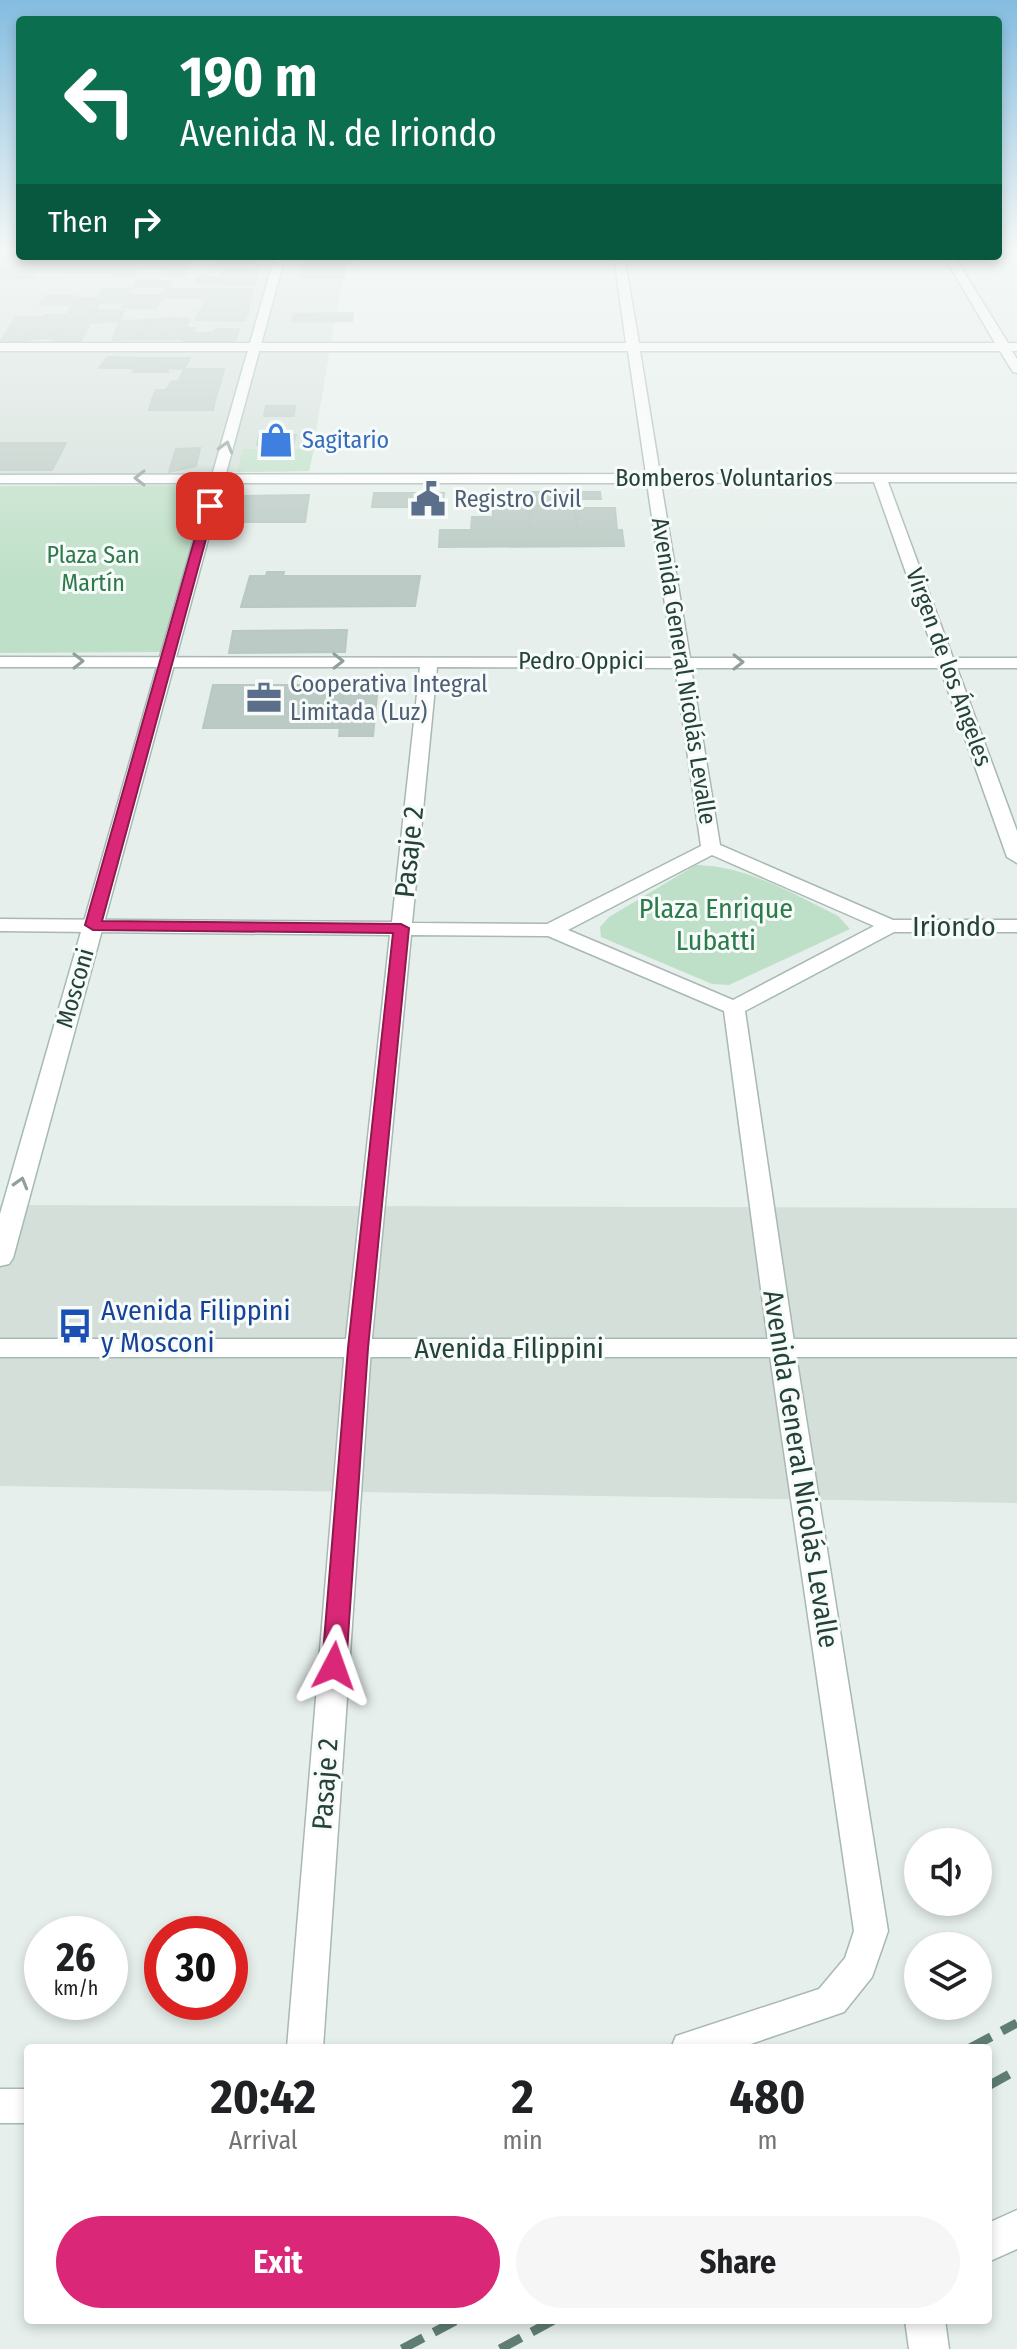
<!DOCTYPE html>
<meta charset="utf-8">
<style>
body{margin:0;font-family:"Fira Sans Condensed",sans-serif;background:#f6f6f6;color:#202124;height:100vh;display:flex;flex-direction:column;font-size:30px;white-space:nowrap}
*{box-sizing:border-box;margin:0}
p{font-size:26px;color:#757577}
.icon{flex:none;width:44px;height:44px;fill:none;stroke:currentColor;stroke-width:2;stroke-linecap:round;stroke-linejoin:round}
.map{position:relative;flex:1;overflow:hidden}
.drawer{position:absolute;left:24px;top:2044px;width:968px;height:280px;display:flex;flex-direction:column;background:#fff;border-radius:8px;box-shadow:0 4px 12px #0003}
.drawer>*{flex:none}
.hud{position:absolute;left:16px;top:16px;width:986px;height:244px;border-radius:8px;box-shadow:0 4px 12px #0003;background:#0b6e4f;color:#fff;overflow:hidden}
.fabs{position:absolute;left:904px;top:1828px;display:grid;gap:16px}
.fabs a{display:grid;place-items:center;width:88px;height:88px;border-radius:50%;background:#fff;box-shadow:0 4px 12px #0003;font-size:40px}
.speed{position:absolute;left:24px;top:1916px;display:flex;gap:16px;font-size:40px;font-weight:700;text-align:center}
.speed>*{display:grid;place-content:center;width:104px;height:104px;border-radius:50%;background:#fff;box-shadow:0 4px 12px #0003;line-height:1}
.speed small{font-size:20px;font-weight:400}
.speed .limit{border:12px solid #d22;background:#fff;color:#111}
.pin{position:absolute;display:grid;place-items:center;width:68px;height:68px;color:#fff;margin:-34px;border-radius:16px;box-shadow:0 4px 12px #0006}
.me{position:absolute;width:88px;margin:-44px;rotate:4deg;stroke-linejoin:round;filter:drop-shadow(0 0 6px #0008)}
.turn{display:flex;align-items:center;gap:28px;height:168px;padding:0 32px;font-size:36px}
.turn .icon{width:104px;height:104px;stroke-width:2.5}
.turn b{display:block;font-size:56px;line-height:68px}
.then{display:flex;align-items:center;height:76px;padding:0 32px;background:#0003;gap:16px;font-size:30px}
.eta{display:flex;justify-content:space-evenly;align-items:center;height:136px;text-align:center}
.eta b{font-size:48px;font-weight:700;line-height:56px}
.cta{display:flex;gap:16px;margin-top:auto;padding:16px 32px}
.cta a{flex:1;height:92px;border-radius:48px;background:#db2777;color:#fff;font-size:32px;font-weight:700;line-height:92px;text-align:center}
.cta a+a{background:#f6f6f6;color:#202124}
.map>svg:first-child{display:block}
</style>
<div class="map">
<svg width="1017" height="2349" viewBox="0 0 1017 2349">
<rect width="100%" height="100%" fill="#e6efeb"/>
<g fill="#d4dfda">
<polygon points="0,251 20,251 20,256 346,256 309,471 0,476"/>
<polygon points="0,1205 1017,1208 1017,1503 0,1486"/>
</g>
<g fill="#bfe0c8">
<polygon points="243,449 314,449 309,471 237,472"/>
<polygon points="207,485 164,652 0,653 0,486"/>
<path d="M696,865C748,866 793,894 838,916L850,929L729,985L712,984L601,937L600,927L609,917Z"/>
</g>
<g fill="#bbcac4" stroke="#b8c9c2" stroke-width="2">
<polygon points="0,254 20,254 27,256 20,271 0,271"/>
<polygon points="27,256 48,256 35,271 20,271"/>
<polygon points="48,256 73,256 63,272 34,272"/>
<polygon points="73,256 101,256 92,273 63,272"/>
<polygon points="101,256 119,256 113,272 92,273"/>
<polygon points="119,256 143,256 135,276 111,276"/>
<polygon points="143,256 172,256 166,268 138,268"/>
<polygon points="172,256 195,256 185,276 162,276"/>
<polygon points="215,256 261,256 256,264 211,265"/>
<polygon points="301,256 357,256 355,264 299,265"/>
<polygon points="299,265 345,265 345,272 302,272"/>
<polygon points="223,269 258,269 257,276 221,277"/>
<polygon points="0,271 35,271 34,278 0,278"/>
<polygon points="302,272 345,272 344,278 301,278"/>
<polygon points="197,276 221,277 257,276 254,285 196,283"/>
<polygon points="137,280 171,281 169,286 134,286"/>
<polygon points="101,289 133,289 124,303 99,303"/>
<polygon points="166,289 253,289 251,298 163,298"/>
<polygon points="130,295 165,295 155,308 121,308"/>
<polygon points="47,296 75,296 67,305 40,305"/>
<polygon points="75,298 102,298 81,341 53,342"/>
<polygon points="205,298 251,298 249,305 204,304"/>
<polygon points="204,304 249,305 248,311 200,311"/>
<polygon points="96,310 124,311 119,321 90,323"/>
<polygon points="200,311 248,311 245,321 195,320"/>
<polygon points="353,313 352,321 292,322 294,314"/>
<polygon points="44,315 66,315 55,338 29,339"/>
<polygon points="16,317 43,317 28,342 0,342"/>
<polygon points="171,318 189,319 183,339 161,339"/>
<polygon points="171,318 161,339 137,339 146,320"/>
<polygon points="146,320 137,339 113,340 119,321"/>
<polygon points="184,328 195,328 194,333 212,333 216,329 239,329 235,342 183,341"/>
<polygon points="107,357 143,358 136,368 99,368"/>
<polygon points="143,358 171,358 168,372 133,372"/>
<polygon points="171,358 190,358 184,369 168,368"/>
<polygon points="184,369 224,369 221,381 179,381"/>
<polygon points="179,381 221,381 218,390 166,390 171,382"/>
<polygon points="156,390 218,390 215,400 152,400"/>
<polygon points="152,400 215,400 213,410 149,410"/>
<polygon points="266,406 295,406 294,416 264,416"/>
<polygon points="259,435 296,435 293,445 257,445"/>
<polygon points="0,443 66,443 52,470 0,470"/>
<polygon points="200,448 196,466 169,472 176,449"/>
<polygon points="528,492 574,492 577,530 530,530"/>
<polygon points="574,492 600,492 601,499 574,499"/>
<polygon points="374,493 444,493 443,507 372,507"/>
<polygon points="309,495 305,522 237,522 243,496"/>
<polygon points="493,496 529,496 530,530 493,530"/>
<polygon points="575,508 615,508 617,530 577,530"/>
<polygon points="472,517 493,517 493,530 471,530"/>
<polygon points="440,530 622,530 624,546 439,547"/>
<polygon points="267,572 284,572 283,576 420,576 415,606 241,607 250,576 266,576"/>
<polygon points="347,630 345,652 229,653 233,631"/>
<polygon points="213,685 345,685 340,728 203,728"/>
<polygon points="345,685 378,685 373,736 339,736"/>
</g>
<g fill="none" stroke-linecap="round" stroke-linejoin="round">
<g stroke="#a8b8b2" stroke-width="3">
<g id="street">
<path d="M614,256H624L639,343H995L944,256H954L1008,343H1017V351H1012L1017,359V373L1013,372L1000,351H640L660,474H1017V482H888L953,658H1017V668H957L1017,831V863L1007,857L940,668H691L720,845L893,920H1017V932H894L745,1011L795,1349L888,1931L872,1977L844,2012L739,2048H671L676,2036L819,1989L845,1958L854,1931L769,1349L724,1011L548,936L411,935L371,1348L323,2048H287L345,1348L390,935L0,931V919L392,922L420,667H0V657L673,658L647,483H0V475L646,474L628,351H0V343H626ZM874,482L936,658H690L661,483ZM437,667L675,668L701,846L547,924L412,923ZM712,855L874,926L733,1000L568,930Z"/>
<rect x="0" y="2089" width="28" height="34"/>
<polygon points="1017,2210 1017,2249 988,2262 988,2223"/>
<polygon points="905,2320 945,2320 949,2349 909,2349"/>
</g>
</g>
<g stroke="#a4bbb3" stroke-width="3">
<g id="secondary">
<polygon points="275,256 285,256 13,1258 9,1264 0,1266 0,1214"/>
<rect x="0" y="1339" width="1017" height="18"/>
</g>
</g>
<use href="#street" fill="#fff" fill-rule="evenodd"/>
<use href="#secondary" fill="#fff" fill-rule="evenodd"/>
<g stroke="#5f7d75" stroke-width="9" stroke-dasharray="24 12" stroke-linecap="butt">
<polyline points="970,2048 1017,2023"/>
<polyline points="988,2086 1017,2070"/>
<polyline points="402,2349 457,2320"/>
<polyline points="500,2349 554,2320"/>
</g>
</g>
<defs><path id="oneway-chevron" d="M-2-3.5L2.5 0L-2 3.5" fill="none" stroke-width="1.6" stroke-linecap="round" stroke-linejoin="round" transform="scale(2)"/></defs>
<g stroke="#92a09c">
<use href="#oneway-chevron" transform="translate(226 447) rotate(-74)"/>
<use href="#oneway-chevron" transform="translate(140 478) rotate(180)"/>
<use href="#oneway-chevron" transform="translate(78 661)"/>
<use href="#oneway-chevron" transform="translate(338 661)"/>
<use href="#oneway-chevron" transform="translate(738 662) rotate(1)"/>
<use href="#oneway-chevron" transform="translate(21 1183) rotate(-74)"/>
</g>
<linearGradient id="sky" x2="0" y2="1"><stop stop-color="#84bce0"/><stop offset="0.43" stop-color="#f4f8f6"/><stop offset="1" stop-color="#f4f8f6" stop-opacity="0"/></linearGradient>
<rect width="1017" height="580" fill="url(#sky)"/>
<polygon fill="#db2777" stroke="#8e194d" stroke-width="2" points="210,503 215,506 102,921 401,924 409,928 368,1348 346,1666 342,1673 334,1675 326,1673 322,1666 348,1348 393,933 93,930 85,925 204,506"/>
<defs>
<g id="shop-bare" transform="scale(2.76)"><path d="M-5-2.5h2.3a2.7 3.5 0 0 1 5.4 0H5L5.5 6h-11ZM-1.5-2.5h3a1.5 2.3 0 0 0-3 0Z" fill="#3f7fe0" stroke="#f7fbf9" stroke-width="2.5" paint-order="stroke"/></g>
<g id="civic-bare" transform="scale(2.76)"><path d="M-.6-6.5H3V-4.5H.6V-3L4-1V1h2V6H-6V1h2V-1L-.6-3ZM-1.2 2.5V6h2.4V2.5Z" fill="#5c6f8a" stroke="#f7fbf9" stroke-width="2.5" paint-order="stroke"/></g>
<g id="office-bare" transform="scale(2.76)"><path d="M-6-3h4V-5.5h4V-3h4V5H-6ZM-1-4.5V-3h2v-1.5ZM-6 0V1H6V0Z" fill="#5c6f8a" stroke="#f7fbf9" stroke-width="2.5" paint-order="stroke"/></g>
<g id="bus-bare" transform="scale(2.76)"><path d="M-5-6H5V4H4V6H2V4H-2V6H-4V4H-5ZM-3.5-4V0h7V-4ZM-3.5 1.2v1.5H-2V1.2ZM2 1.2v1.5H3.5V1.2Z" fill="#1a4fb4" stroke="#f7fbf9" stroke-width="2.5" paint-order="stroke"/></g>
</defs>
<g fill-rule="evenodd">
<use href="#shop-bare" x="276" y="440"/>
<use href="#civic-bare" x="428" y="499"/>
<use href="#office-bare" x="264" y="698"/>
<use href="#bus-bare" x="75" y="1326"/>
</g>
<g text-anchor="middle" dominant-baseline="central" stroke-width="6" stroke-linejoin="round" paint-order="stroke">
<g font-size="24" fill="#366cbe" stroke="#f7fbf9" text-anchor="start">
<text x="302" y="440">Sagitario</text>
</g>
<g font-size="24" fill="#24423a" stroke="#f7fbf9">
<text x="724" y="478">Bomberos Voluntarios</text>
<text x="581" y="661">Pedro Oppici</text>
<text transform="translate(949 667) rotate(70)">Virgen de los Ángeles</text>
<text transform="translate(684 671) rotate(81)">Avenida General Nicolás Levalle</text>
<text transform="translate(75 988) rotate(-74)">Mosconi</text>
</g>
<g font-size="24" fill="#4e5e75" stroke="#f7fbf9" text-anchor="start">
<text x="454" y="499">Registro Civil</text>
<text x="290" y="684">Cooperativa Integral<tspan x="290" dy="28">Limitada (Luz)</tspan></text>
</g>
<g font-size="24" fill="#2d7a4b" stroke="#f7fbf9">
<text x="93" y="555">Plaza San<tspan x="93" dy="28">Martín</tspan></text>
</g>
<g font-size="28" fill="#24423a" stroke="#f7fbf9">
<text transform="translate(409 852) rotate(-84)">Pasaje 2</text>
<text x="954" y="926">Iriondo</text>
<text x="509" y="1348">Avenida Filippini</text>
<text transform="translate(801 1469) rotate(81)">Avenida General Nicolás Levalle</text>
<text transform="translate(325 1784) rotate(-86)">Pasaje 2</text>
</g>
<g font-size="28" fill="#2d7a4b" stroke="#f7fbf9">
<text x="716" y="908">Plaza Enrique<tspan x="716" dy="32">Lubatti</tspan></text>
</g>
<g font-size="28" fill="#164399" stroke="#f7fbf9" text-anchor="start">
<text x="101" y="1310">Avenida Filippini<tspan x="101" dy="32">y Mosconi</tspan></text>
</g>
</g>
</svg>
<div class="fabs">
<a><svg class="icon" aria-label="sound" viewBox="0 0 24 24"><path d="M4 9h4l5-4v14l-5-4H4zM17 9q2 3 0 6"/></svg></a>
<a><svg class="icon" aria-label="layers" viewBox="0 0 24 24"><path d="M12 4l9 5-9 5-9-5zM3 14l9 5 9-5"/></svg></a>
</div>
<div class="speed"><div>26<small>km/h</small></div><div class="limit">30</div></div>
<div class="pin" style="left:210px;top:506px;background:#d93025"><svg class="icon" aria-label="arrive" viewBox="0 0 24 24"><path d="M6 21V4h12l-3 4 3 4H6"/></svg></div>
<svg class="me" style="left:334px;top:1666px" viewBox="-20 -20 40 40"><path d="M0-17L14 15 0 8-14 15z" fill="#db2777" stroke="#fff" stroke-width="4"/></svg>
<div class="hud">
<div class="turn"><svg class="icon" aria-label="left" viewBox="0 0 24 24"><path d="M17 20v-9H6M10 6l-5 5 5 5"/></svg><div><b>190 m</b>Avenida N. de Iriondo</div></div>
<div class="then">Then<svg class="icon" aria-label="right" viewBox="0 0 24 24"><path d="M7 20v-9h11M14 6l5 5-5 5"/></svg></div>
</div>
<section class="drawer">
<div class="eta">
<div><b>20:42</b><p>Arrival</p></div>
<div><b>2</b><p>min</p></div>
<div><b>480</b><p>m</p></div>
</div>
<div class="cta"><a>Exit</a><a>Share</a></div>
</section>
</div>
